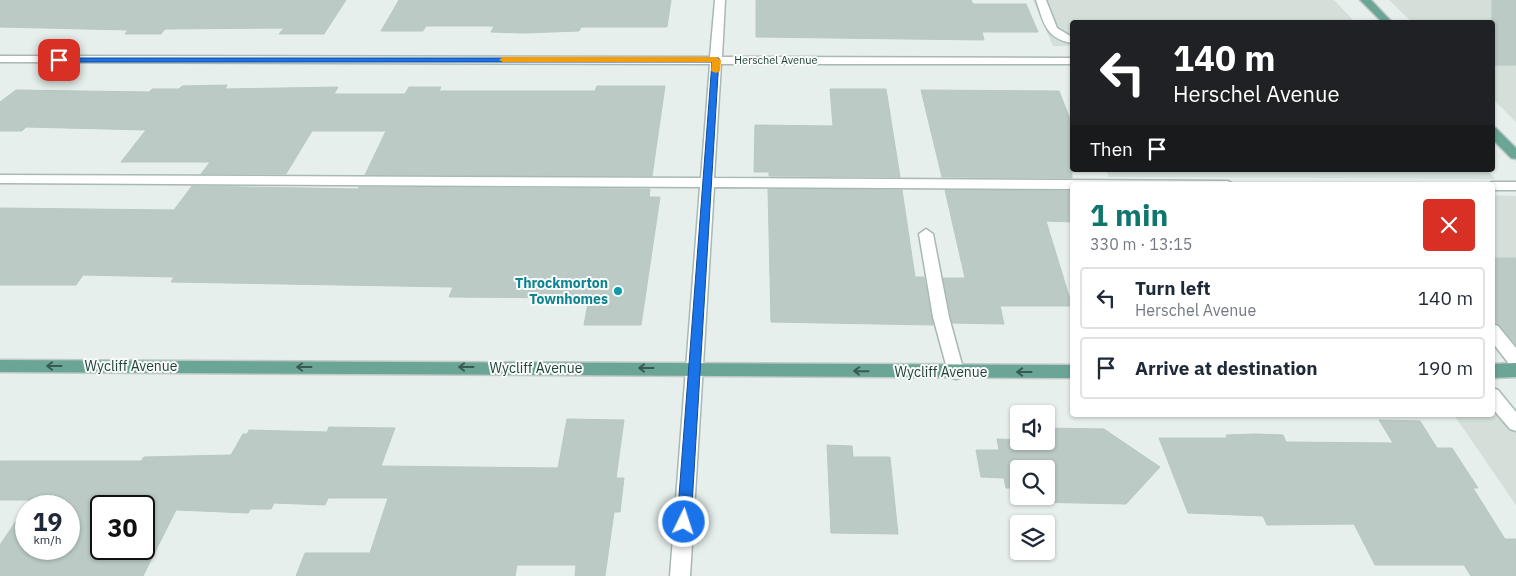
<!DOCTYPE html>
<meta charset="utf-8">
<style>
body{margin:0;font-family:"IBM Plex Sans",sans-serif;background:#f6f6f7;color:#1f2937;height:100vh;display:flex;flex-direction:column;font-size:19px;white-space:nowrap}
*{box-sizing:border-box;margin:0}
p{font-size:16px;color:#747a83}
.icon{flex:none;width:28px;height:28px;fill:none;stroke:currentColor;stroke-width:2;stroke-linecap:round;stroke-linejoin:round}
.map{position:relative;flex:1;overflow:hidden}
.details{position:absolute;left:1070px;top:182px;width:425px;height:235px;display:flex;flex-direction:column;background:#fff;border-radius:5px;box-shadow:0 1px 4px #0004}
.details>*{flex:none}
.guide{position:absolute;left:1070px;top:20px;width:425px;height:152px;border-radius:5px;box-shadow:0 1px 4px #0004;background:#202124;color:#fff;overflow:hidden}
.tools{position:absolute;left:1010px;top:405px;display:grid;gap:10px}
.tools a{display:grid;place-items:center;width:45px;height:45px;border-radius:5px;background:#fff;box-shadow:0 1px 4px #0004;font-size:25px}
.speed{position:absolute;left:15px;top:495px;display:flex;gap:10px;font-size:25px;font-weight:700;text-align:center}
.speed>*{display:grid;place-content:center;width:65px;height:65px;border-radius:50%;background:#fff;box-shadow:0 1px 4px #0004;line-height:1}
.speed small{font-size:12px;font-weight:400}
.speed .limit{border:2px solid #111;border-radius:8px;background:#fff;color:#111}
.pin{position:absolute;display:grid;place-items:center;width:42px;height:42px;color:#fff;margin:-21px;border-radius:10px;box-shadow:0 2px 8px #0006}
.me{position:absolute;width:55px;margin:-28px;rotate:4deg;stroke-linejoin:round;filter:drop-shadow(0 0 4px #0008)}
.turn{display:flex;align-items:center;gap:18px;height:105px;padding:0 20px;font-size:22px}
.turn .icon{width:65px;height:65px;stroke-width:2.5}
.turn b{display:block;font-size:35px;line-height:42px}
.then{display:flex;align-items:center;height:48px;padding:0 20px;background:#0003;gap:10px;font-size:19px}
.round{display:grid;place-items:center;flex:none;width:52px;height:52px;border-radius:5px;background:#f6f6f7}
.headline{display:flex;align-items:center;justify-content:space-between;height:85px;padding:0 20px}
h1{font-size:30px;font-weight:700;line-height:38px;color:#0f766e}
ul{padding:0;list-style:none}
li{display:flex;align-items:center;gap:15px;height:62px;margin:0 10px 8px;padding:0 10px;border:2px solid #e0e1e3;border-radius:5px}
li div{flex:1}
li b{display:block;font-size:19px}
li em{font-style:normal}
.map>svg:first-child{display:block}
</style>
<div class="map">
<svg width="1516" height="576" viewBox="0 0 1516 576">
<rect width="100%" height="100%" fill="#e6efeb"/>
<g fill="#d4dfda">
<polygon points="1033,0 1334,0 1355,22 1072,22 1072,46 1053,46"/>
<polygon points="1389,0 1516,0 1516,122 1493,99 1492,22 1412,22"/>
<polygon points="1106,170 1487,170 1495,179 1109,177"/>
<polygon points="1493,195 1516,196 1516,337 1493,336"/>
<polygon points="1493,409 1516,409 1516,505 1454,415 1492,415"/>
</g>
<g fill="#bbcac4" stroke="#b8c9c2" fill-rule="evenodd">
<polygon points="0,0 346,0 324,34 279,34 284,28 165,29 161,34 125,34 128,30 0,27"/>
<polygon points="399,0 671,0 667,27 581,27 579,31 523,33 491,32 494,26 426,26 423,31 381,31"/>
<polygon points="756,0 971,0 973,4 1026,4 1038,32 982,32 984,40 756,37"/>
<rect x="1492" y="0" width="24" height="65"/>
<polygon points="227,85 225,89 338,87 334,94 405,94 409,87 441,87 439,91 595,91 597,86 665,86 652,176 365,175 386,131 312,131 286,174 201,174 210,162 121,162 146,130 26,127 22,131 0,131 0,102 16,90 149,92 152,89 179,89 182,86"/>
<polygon points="830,89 886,89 900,177 769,176 769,172 754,172 755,125 833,126"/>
<polygon points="921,90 1059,91 1072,124 1072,178 942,177"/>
<polygon points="192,186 358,189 359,187 650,189 649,197 660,197 641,325 584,325 589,298 449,297 453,287 171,282 174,277 83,275 76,285 0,285 0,208 174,210"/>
<polygon points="768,189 902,190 915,277 924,277 933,325 771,322"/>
<polygon points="945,190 1072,191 1072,222 1046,221 1072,306 1000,306 1004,324 952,323 943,278 965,278"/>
<polygon points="1492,258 1516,258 1516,345 1492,318"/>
<path d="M567,419L624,420L616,478H624L620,512H614L605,576H575L576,565H517L515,576H296L305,553H370L388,498H328L325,505L274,503L271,509H251L248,513L176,510L143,576H0V545L30,500H0V461H141L144,457L231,455L243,434H247L249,430L327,432L329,427L395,428L381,466L558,468ZM26,506H69V549H26ZM101,506H144V549H101Z"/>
<polygon points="1379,420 1420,421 1437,448 1452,448 1478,488 1473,488 1505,539 1516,539 1516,576 1471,576 1464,565 1375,565 1354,524 1267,525 1263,516 1188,513 1159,438 1227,438 1226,435 1255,434 1283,435 1286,442 1393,443"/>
<polygon points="1046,428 1104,429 1160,467 1126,504 1032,502 1031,496 1046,496 1046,469 1019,469 1019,488 1006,488 1004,478 981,477 976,450 999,450 997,439 1046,441"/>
<polygon points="827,445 852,446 853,457 890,457 898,534 831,533"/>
</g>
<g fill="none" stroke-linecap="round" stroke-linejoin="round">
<g stroke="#a8b8b2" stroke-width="3">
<g id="minor">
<polygon points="715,0 725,0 722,57 1072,58 1072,64 721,64 714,178 1228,181 1235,185 1072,185 1072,189 714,187 690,576 670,576 700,187 0,183 0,175 701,178 710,64 0,62 0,56 710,57"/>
<path d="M1036,0H1046L1057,28L1072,37V43C1045,38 1044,23 1036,0Z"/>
<polygon points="1492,182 1516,182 1516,190 1492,190 1492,185 1486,185"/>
<polygon points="926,229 933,234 949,317 964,372 962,377 956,379 950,377 948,372 933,317 919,234"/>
<polygon points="1492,324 1498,326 1516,348 1516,366 1510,365 1492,342"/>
<polygon points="1492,388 1498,390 1516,412 1516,431 1510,429 1492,408"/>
</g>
</g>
<g stroke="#c2cac8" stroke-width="3">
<g id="major">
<polygon points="1360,0 1371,0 1392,22 1382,22"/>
<polygon points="1492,127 1496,128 1516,148 1516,159 1511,158 1492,139"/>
<polygon points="0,360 1072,365 1072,378 0,372"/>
<polygon points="1516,363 1516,377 1492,378 1492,364"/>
</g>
</g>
<use href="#minor" fill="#fff" fill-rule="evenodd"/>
<use href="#major" fill="#6aa596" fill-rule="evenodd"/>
</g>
<defs><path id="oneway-shaft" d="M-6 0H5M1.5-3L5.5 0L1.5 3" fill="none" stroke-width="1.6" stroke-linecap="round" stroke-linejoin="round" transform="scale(1.25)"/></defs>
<g stroke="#365b51">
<use href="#oneway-shaft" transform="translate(54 366) rotate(-180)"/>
<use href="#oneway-shaft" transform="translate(304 367) rotate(-180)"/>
<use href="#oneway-shaft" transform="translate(466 367) rotate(-180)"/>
<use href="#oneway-shaft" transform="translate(646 368) rotate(-180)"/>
<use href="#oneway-shaft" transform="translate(861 371) rotate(-179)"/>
<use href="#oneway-shaft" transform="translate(1024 372) rotate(180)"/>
</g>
<polygon fill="#1a73e8" stroke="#114b97" points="56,58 719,58 691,522 689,527 684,528 679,527 677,522 712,62 59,62 56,61"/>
<polygon fill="#f59e0b" points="716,57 721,60 720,71 716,73 711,71 712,62 503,62 499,60 503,57"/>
<circle fill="#0f9aa8" stroke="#f7fbf9" stroke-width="2" cx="618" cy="291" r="5"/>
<g text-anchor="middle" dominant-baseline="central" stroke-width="4" stroke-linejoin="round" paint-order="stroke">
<g font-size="11" fill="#24423a" stroke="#f7fbf9">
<text x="776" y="60">Herschel Avenue</text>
</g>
<g font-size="14" font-weight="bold" fill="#0d838f" stroke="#f7fbf9" text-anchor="end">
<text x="608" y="283">Throckmorton<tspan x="608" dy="16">Townhomes</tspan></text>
</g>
<g font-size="14" fill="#24423a" stroke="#f7fbf9">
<text x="131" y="366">Wycliff Avenue</text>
<text x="536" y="368">Wycliff Avenue</text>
<text x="941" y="372">Wycliff Avenue</text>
</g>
</g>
</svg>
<div class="tools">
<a><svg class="icon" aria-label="sound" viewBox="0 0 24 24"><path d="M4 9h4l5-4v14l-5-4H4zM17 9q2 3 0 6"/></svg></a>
<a><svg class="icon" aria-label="search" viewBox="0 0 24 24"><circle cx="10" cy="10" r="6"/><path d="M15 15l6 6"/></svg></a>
<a><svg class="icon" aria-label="layers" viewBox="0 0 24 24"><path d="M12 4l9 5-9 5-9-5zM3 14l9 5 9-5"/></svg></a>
</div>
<div class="speed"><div>19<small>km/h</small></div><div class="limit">30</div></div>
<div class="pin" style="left:59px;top:60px;background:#d93025"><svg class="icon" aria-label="arrive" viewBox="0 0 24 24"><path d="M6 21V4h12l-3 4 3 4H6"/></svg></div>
<svg class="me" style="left:684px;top:522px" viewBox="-20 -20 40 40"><circle r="17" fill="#1a73e8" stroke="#fff" stroke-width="3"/><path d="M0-11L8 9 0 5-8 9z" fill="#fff"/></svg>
<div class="guide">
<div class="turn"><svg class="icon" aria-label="left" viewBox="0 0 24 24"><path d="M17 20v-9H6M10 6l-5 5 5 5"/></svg><div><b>140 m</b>Herschel Avenue</div></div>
<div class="then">Then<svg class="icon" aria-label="arrive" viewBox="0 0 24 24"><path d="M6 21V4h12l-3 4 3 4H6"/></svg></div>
</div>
<section class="details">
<div class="headline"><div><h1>1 min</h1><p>330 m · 13:15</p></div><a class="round" style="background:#d93025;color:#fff"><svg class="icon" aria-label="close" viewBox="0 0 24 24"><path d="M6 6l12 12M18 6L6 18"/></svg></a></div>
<ul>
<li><svg class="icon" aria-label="left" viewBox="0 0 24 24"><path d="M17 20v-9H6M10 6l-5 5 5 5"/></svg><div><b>Turn left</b><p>Herschel Avenue</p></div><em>140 m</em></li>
<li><svg class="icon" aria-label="arrive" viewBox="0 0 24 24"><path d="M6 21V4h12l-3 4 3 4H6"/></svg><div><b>Arrive at destination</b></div><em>190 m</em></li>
</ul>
</section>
</div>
